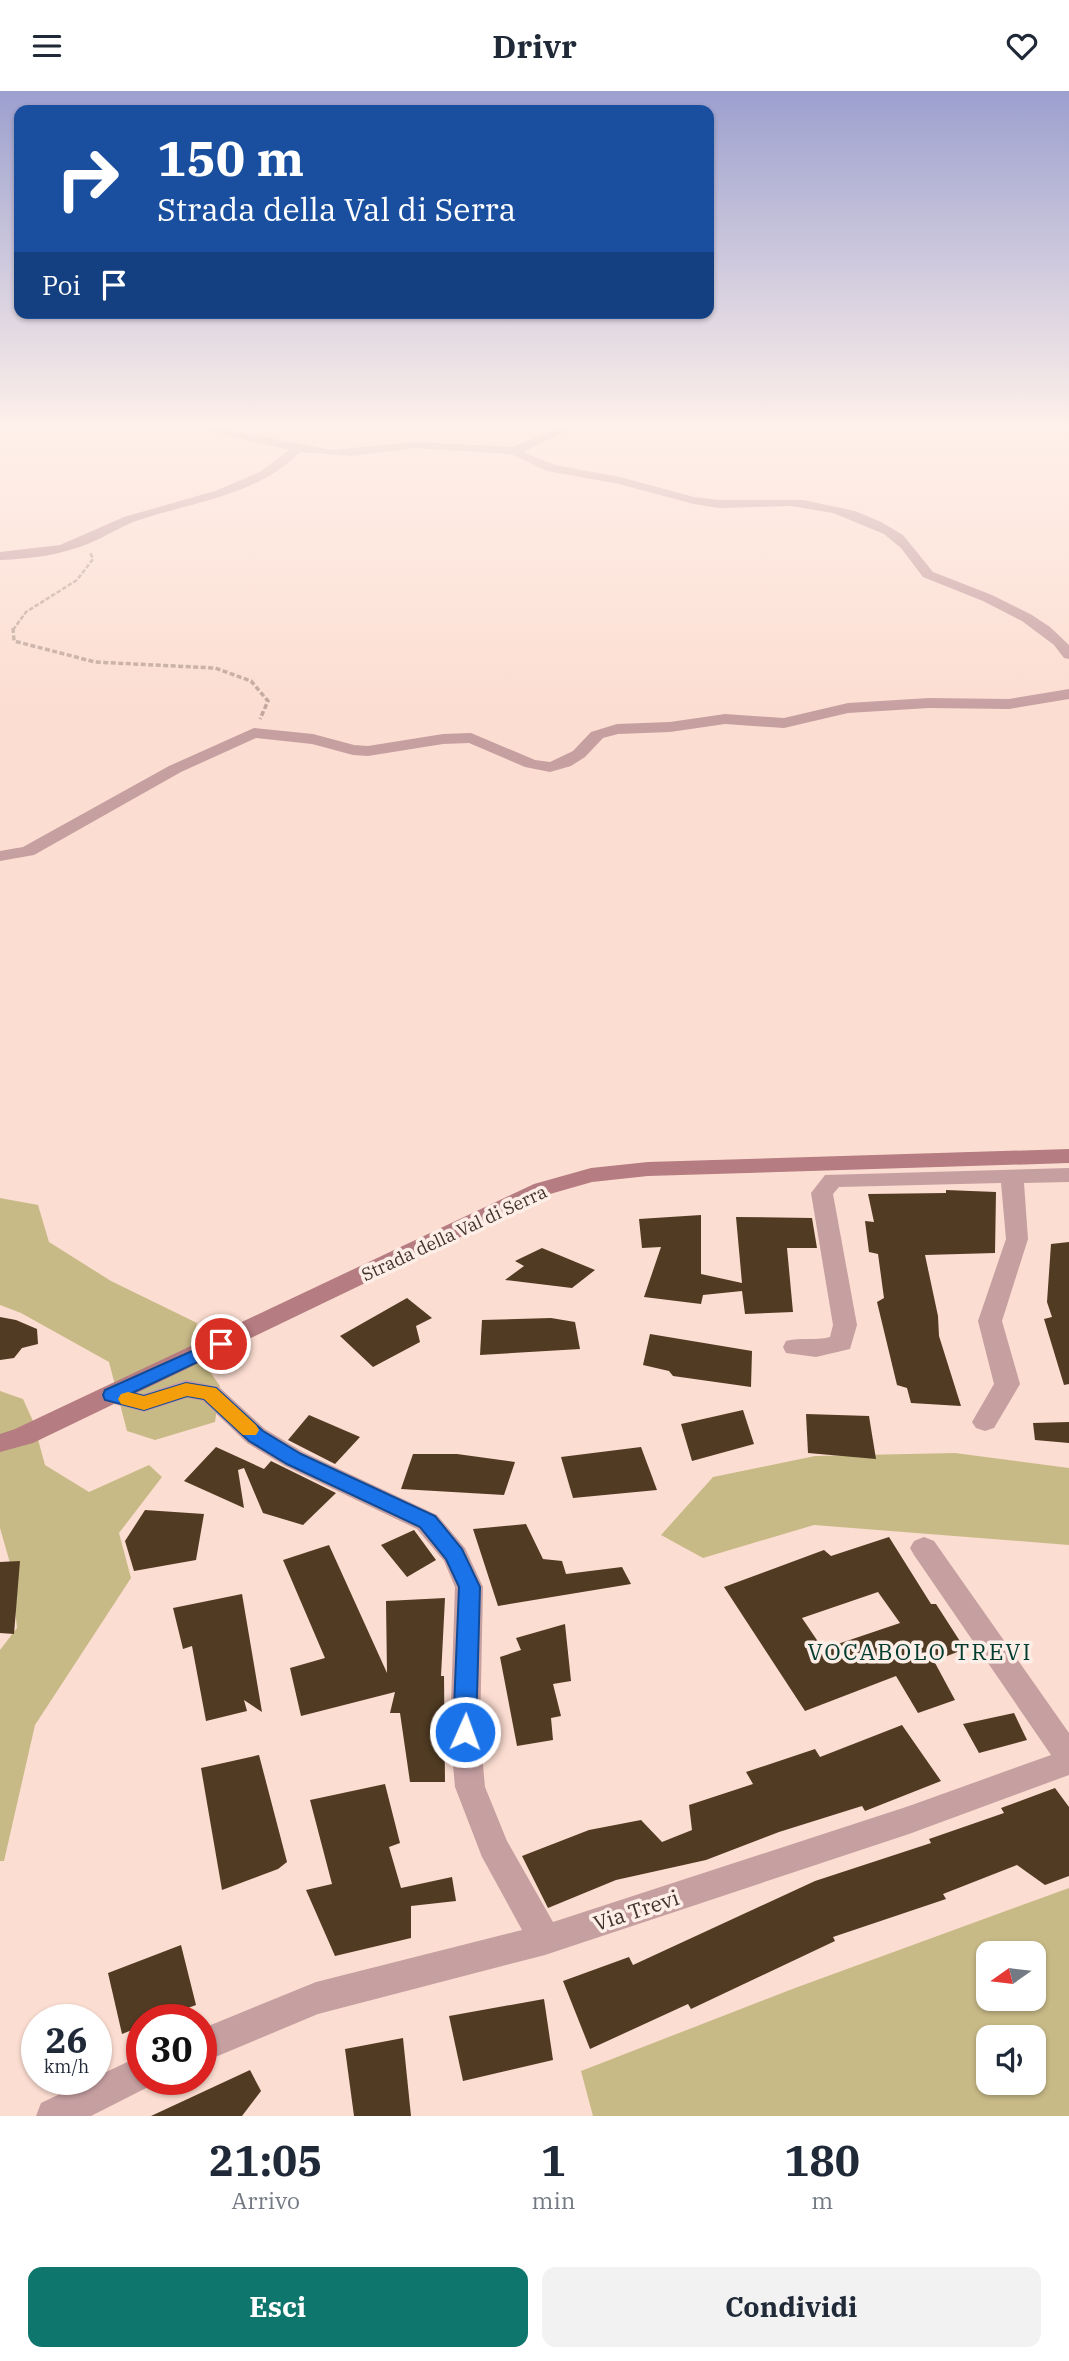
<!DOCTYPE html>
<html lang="it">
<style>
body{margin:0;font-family:"IBM Plex Serif",serif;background:#f2f2f3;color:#1f2937;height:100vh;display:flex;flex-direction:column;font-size:26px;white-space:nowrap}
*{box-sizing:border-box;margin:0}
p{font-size:23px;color:#747a83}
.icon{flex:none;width:38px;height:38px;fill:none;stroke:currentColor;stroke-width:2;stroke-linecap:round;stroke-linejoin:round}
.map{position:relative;height:2025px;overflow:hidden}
.drawer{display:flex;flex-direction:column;background:#fff;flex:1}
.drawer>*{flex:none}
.top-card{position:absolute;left:14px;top:14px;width:700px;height:214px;border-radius:14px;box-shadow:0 2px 5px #0004;background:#1a4fa0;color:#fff;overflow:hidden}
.needle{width:46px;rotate:256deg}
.buttons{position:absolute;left:976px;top:1850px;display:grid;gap:14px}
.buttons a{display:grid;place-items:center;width:70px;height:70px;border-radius:14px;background:#fff;box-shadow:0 2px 5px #0004;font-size:35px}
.speed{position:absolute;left:21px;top:1913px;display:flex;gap:14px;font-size:35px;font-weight:700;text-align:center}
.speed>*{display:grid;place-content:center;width:91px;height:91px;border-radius:50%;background:#fff;box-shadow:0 2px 5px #0004;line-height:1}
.speed small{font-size:18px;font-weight:400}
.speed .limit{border:10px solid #d22;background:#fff;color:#111}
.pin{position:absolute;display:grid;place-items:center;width:60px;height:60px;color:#fff;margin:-30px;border:4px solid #fff;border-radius:50%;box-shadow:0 2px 7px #0007}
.me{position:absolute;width:77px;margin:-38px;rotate:2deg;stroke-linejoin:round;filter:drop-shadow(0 0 5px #0008)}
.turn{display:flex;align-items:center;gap:24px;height:147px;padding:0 28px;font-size:32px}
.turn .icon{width:91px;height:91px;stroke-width:2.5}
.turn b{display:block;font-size:49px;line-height:60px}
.then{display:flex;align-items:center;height:66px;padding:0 28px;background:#0003;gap:14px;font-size:26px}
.eta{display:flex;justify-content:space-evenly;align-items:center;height:119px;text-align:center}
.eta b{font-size:42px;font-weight:700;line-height:49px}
.cta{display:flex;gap:14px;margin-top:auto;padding:14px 28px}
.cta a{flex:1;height:80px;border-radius:14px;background:#0f766e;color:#fff;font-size:28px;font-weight:700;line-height:80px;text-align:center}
.cta a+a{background:#f2f2f3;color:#1f2937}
header{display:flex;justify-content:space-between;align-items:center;height:91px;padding:0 28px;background:#fff;font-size:32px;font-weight:700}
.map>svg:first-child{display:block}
</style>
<header><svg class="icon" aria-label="menu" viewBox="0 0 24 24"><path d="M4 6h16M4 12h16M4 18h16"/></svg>Drivr<svg class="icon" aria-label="heart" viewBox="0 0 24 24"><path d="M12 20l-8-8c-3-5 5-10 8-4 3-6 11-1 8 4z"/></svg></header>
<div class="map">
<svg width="1069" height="2025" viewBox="0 0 1069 2025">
<rect width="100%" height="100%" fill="#fcddd1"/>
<g fill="#c8ba87" fill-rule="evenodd">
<polygon points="0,1107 38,1114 49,1151 111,1190 197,1232 191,1254 220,1295 215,1331 155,1349 127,1340 109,1271 21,1222 0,1214"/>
<polygon points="0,1300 23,1308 33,1330 45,1374 89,1401 149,1374 162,1386 119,1442 131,1487 35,1634 4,1770 0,1770 0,1559 17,1537 10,1472 0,1437"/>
<polygon points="955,1362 1069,1377 1069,1454 814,1434 703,1467 661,1444 713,1386 815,1365"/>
<path d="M1069,1797V2025H593L581,1980L795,1897ZM1034,1862V1908H989V1862ZM1034,1946V1992H989V1946Z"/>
</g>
<g fill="#513b23" fill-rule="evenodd">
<polygon points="946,1099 996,1101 995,1162 925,1164 938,1225 939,1245 961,1315 911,1312 907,1297 897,1294 877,1211 884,1207 878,1163 869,1161 865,1130 874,1131 868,1103 946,1102"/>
<polygon points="701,1124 701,1183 742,1192 736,1126 812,1127 817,1157 787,1157 793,1221 745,1223 742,1200 703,1204 701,1213 644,1206 661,1156 642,1157 639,1128"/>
<polygon points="1069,1151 1069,1293 1064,1294 1044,1228 1052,1226 1047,1211 1051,1153"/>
<polygon points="542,1157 595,1179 572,1197 505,1189 524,1175 515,1170"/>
<polygon points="407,1207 432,1227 416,1235 420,1251 373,1276 340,1245"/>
<polygon points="0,1226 16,1229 37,1238 38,1253 22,1257 14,1267 0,1269"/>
<polygon points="551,1227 575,1231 580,1258 480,1264 482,1229"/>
<polygon points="650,1243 752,1260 751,1296 673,1285 669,1280 643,1274"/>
<polygon points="743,1319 754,1353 692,1370 681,1333"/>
<polygon points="806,1323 869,1325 876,1368 808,1362"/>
<polygon points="309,1324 360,1346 335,1373 288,1349"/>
<polygon points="1069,1331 1069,1352 1035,1349 1033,1332"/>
<polygon points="216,1356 264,1378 271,1370 336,1402 303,1434 263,1422 244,1377 238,1379 244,1417 184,1390"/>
<polygon points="641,1356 657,1399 573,1407 561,1366"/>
<polygon points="413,1363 457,1363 515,1371 504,1404 401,1398"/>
<polygon points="145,1419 204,1423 196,1469 134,1480 125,1450"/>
<polygon points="526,1433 543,1468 562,1470 566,1483 622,1476 631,1493 498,1515 473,1438"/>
<polygon points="414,1439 436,1469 407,1486 381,1454"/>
<path d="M889,1446L931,1513H936L965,1558L934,1570L955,1609L918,1622L896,1585L805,1620L724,1496L824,1459L831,1465ZM878,1501L900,1532L823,1558L802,1527Z"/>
<polygon points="329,1454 387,1582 386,1510 445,1507 441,1585 444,1585 445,1691 410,1691 400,1622 390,1622 395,1601 301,1625 290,1577 325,1567 283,1469"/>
<polygon points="20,1470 14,1543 0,1542 0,1471"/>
<polygon points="242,1503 262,1621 244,1609 247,1620 206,1630 192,1555 183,1558 173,1517"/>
<polygon points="565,1533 571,1590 553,1593 561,1625 551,1627 553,1649 517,1655 500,1566 521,1559 516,1547"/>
<polygon points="1014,1622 1027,1649 979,1662 963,1633"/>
<polygon points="902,1634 941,1690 865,1720 862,1715 779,1741 706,1769 616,1789 548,1817 522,1765 589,1739 641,1729 662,1751 692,1739 689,1714 753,1693 746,1681 815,1658 820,1666"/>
<polygon points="259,1664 287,1771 278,1778 222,1799 201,1677"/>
<polygon points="385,1693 400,1752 389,1756 401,1797 452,1786 456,1810 411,1815 411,1847 335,1865 306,1799 332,1793 310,1709"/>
<polygon points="1055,1697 1069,1716 1069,1785 1045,1794 1017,1774 943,1803 946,1808 833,1846 835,1850 691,1918 688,1913 590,1958 563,1890 629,1866 633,1874 815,1790 931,1752 929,1748 1004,1722 1001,1717"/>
<polygon points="181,1854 196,1914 158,1928 142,1928 142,1935 122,1943 108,1882"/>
<polygon points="544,1908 553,1969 463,1990 449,1925"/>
<polygon points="403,1947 411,2025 354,2025 345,1958"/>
<polygon points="250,1979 261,2000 242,2025 151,2025"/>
</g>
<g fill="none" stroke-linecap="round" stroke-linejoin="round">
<polyline stroke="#c1a79d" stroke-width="2.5" stroke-dasharray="4.5 2" stroke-linecap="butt" points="13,539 26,521 77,489 93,468 90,461"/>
<polyline stroke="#c1a79d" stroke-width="3.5" stroke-dasharray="5 2.5" stroke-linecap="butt" points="13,537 14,550 95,571 215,577 251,590 268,610 260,628"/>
<g fill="#c69fa1" fill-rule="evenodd">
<path d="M192,336H214L331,359L415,351L513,356L560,336H575L523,361L555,374L620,386L694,406L719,409H803L855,420L881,431L903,444L933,481L992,504L1032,524L1050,536L1069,554V568L1064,567L1054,554L1022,530L983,510L923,486L901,457L884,443L833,422L791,415L719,417L694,413L619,393L547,380L511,363L415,357L352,365L300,361C256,406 190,411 133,431C118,437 105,446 90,452C61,464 30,468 0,469V461L60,454L124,426L215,400L260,381L289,359Z"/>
<polygon points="1069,598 1069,608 1009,618 929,617 848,622 784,637 725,633 670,641 618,643 603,647 585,666 571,675 550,681 525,676 469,652 443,653 368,665 353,664 312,653 256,647 181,681 34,764 0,770 0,760 23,756 169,675 254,637 313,643 354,654 368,655 443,643 471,642 535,669 550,671 573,660 591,641 617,633 670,631 725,623 784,627 848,612 929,607 1009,608"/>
<path d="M1069,1077V1091L1024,1092L1028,1148L1002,1230L1020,1293L994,1337L985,1340L976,1337L972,1331L994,1293L978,1230L1006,1148L1001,1092L839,1096L833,1103L857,1234L850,1258L816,1266L786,1262L783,1256L786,1250C801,1246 815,1250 830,1246L833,1234L811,1102L825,1084Z"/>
<polygon points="186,1289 219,1296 265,1338 303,1361 437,1424 465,1457 483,1496 480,1641 485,1696 507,1750 553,1831 909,1715 1051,1664 914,1464 910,1457 914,1450 924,1446 934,1450 1069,1642 1069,1684 909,1743 545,1864 318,1923 201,1972 201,1938 316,1891 522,1839 482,1766 455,1696 450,1641 455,1496 444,1470 417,1438 285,1375 247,1352 203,1310 187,1307 144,1321 103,1310 99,1304 103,1298 112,1295 143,1303"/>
<polygon points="142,1964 142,1988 157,1988 154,1993 91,2025 36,2025 41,2012"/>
</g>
<polygon fill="#b57c81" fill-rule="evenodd" points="1069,1058 1069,1072 648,1085 592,1091 550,1103 33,1352 0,1361 0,1343 15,1338 534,1093 591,1077 648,1071"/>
</g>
<linearGradient id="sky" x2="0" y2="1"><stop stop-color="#9ca0cf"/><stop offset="0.54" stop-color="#fef0ea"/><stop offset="1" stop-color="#fef0ea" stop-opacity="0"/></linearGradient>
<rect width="1069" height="620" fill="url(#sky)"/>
<polygon fill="#1a73e8" stroke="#114b97" stroke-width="2" points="221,1247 227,1249 230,1253 227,1257 132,1302 144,1305 186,1292 216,1297 263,1340 301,1363 435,1425 462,1458 480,1496 476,1641 473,1648 465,1650 457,1648 453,1641 459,1496 446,1468 420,1436 287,1373 249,1350 204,1308 187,1305 144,1319 105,1309 103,1304 105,1299"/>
<polygon fill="#f59e0b" points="186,1292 216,1297 256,1334 259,1339 256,1344 243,1344 204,1308 187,1305 144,1319 121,1313 118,1308 121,1303 128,1301 144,1305"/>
<g text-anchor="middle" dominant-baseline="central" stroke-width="7" stroke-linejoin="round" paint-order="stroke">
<g font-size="18" fill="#42332d" stroke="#feeee8">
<text transform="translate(454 1142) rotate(-25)">Strada della Val di Serra</text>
</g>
<g font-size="21" fill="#42332d" stroke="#feeee8">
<text transform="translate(636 1819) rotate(-18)">Via Trevi</text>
</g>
<g font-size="23" letter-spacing="2" fill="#003c30" stroke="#feeee8">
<text x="920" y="1560">VOCABOLO TREVI</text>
</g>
</g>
</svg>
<div class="buttons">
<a><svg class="needle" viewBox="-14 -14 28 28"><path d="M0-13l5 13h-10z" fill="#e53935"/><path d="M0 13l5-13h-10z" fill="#747a83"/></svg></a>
<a><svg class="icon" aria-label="sound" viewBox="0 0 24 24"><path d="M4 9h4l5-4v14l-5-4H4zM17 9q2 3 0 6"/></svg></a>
</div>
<div class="speed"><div>26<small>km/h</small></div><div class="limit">30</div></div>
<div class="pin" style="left:221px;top:1253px;background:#d93025"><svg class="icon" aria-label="arrive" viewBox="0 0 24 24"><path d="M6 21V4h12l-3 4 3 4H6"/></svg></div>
<svg class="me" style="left:465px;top:1641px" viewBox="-20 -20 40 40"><circle r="17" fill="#1a73e8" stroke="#fff" stroke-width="3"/><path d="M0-11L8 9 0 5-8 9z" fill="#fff"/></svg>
<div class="top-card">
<div class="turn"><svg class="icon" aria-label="right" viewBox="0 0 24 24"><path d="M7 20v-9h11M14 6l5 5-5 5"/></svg><div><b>150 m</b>Strada della Val di Serra</div></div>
<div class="then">Poi<svg class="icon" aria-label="arrive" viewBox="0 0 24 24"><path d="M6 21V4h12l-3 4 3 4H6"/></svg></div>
</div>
</div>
<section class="drawer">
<div class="eta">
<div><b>21:05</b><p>Arrivo</p></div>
<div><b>1</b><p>min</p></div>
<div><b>180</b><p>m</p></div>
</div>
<div class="cta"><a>Esci</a><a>Condividi</a></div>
</section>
